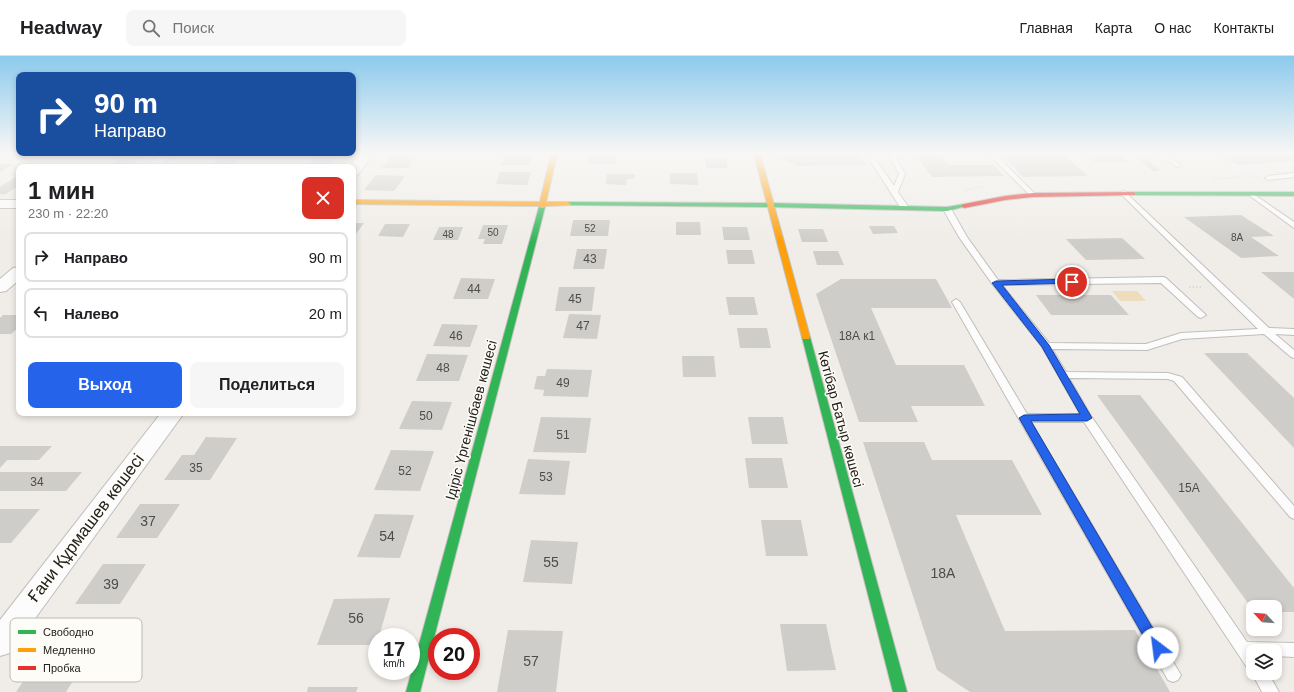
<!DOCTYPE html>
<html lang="ru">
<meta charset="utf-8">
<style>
body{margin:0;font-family:Arial,sans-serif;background:#f6f6f6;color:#202124;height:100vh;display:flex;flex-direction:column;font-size:15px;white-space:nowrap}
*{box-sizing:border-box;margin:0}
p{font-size:13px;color:#757577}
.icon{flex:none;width:22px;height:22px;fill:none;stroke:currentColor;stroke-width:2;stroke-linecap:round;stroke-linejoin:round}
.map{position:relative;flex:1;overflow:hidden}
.details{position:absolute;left:16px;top:108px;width:340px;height:252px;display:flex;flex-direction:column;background:#fff;border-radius:8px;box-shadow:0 2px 6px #0003}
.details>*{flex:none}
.guide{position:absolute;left:16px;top:16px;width:340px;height:84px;border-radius:8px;box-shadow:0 2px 6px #0003;background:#1a4fa0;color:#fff;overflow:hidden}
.needle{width:26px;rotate:296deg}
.buttons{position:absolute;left:1246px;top:544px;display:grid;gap:8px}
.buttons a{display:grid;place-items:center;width:36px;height:36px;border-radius:8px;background:#fff;box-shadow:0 2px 6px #0003;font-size:20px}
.speed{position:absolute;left:368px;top:572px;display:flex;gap:8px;font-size:20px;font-weight:700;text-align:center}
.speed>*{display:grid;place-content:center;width:52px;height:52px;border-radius:50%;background:#fff;box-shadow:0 2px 6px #0003;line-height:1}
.speed small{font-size:10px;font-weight:400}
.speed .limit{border:6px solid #d22;background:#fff;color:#111}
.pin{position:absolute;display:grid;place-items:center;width:34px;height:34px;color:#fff;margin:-17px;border:2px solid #fff;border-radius:50%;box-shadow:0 1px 4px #0007}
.me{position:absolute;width:44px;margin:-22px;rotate:330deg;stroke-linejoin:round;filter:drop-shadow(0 0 3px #0008)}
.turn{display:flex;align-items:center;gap:14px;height:84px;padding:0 12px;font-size:18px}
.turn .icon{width:52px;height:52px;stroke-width:2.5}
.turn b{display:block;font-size:28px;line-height:34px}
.round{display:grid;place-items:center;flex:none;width:42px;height:42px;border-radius:8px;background:#f6f6f6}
.summary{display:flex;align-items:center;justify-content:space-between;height:68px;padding:0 12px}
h1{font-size:24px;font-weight:600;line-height:30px}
.cta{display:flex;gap:8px;margin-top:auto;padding:8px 12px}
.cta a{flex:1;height:46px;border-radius:8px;background:#2563eb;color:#fff;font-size:16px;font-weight:600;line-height:46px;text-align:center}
.cta a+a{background:#f6f6f6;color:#202124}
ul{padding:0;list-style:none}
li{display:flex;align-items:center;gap:12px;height:50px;margin:0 8px 6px;padding:0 4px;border:2px solid #e0e0e0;border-radius:8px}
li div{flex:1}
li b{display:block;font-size:15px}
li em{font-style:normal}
header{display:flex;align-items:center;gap:24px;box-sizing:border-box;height:56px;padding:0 20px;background:#fff;border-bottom:1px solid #e0e0e0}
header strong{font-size:19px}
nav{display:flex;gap:22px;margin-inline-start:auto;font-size:14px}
.search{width:280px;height:36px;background:#f6f6f6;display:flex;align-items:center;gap:10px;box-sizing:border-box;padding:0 14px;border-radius:8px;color:#757577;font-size:15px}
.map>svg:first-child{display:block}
</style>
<header>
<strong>Headway</strong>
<div class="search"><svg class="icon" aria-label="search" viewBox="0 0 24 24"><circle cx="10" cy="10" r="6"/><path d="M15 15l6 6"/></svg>Поиск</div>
<nav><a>Главная</a><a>Карта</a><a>О нас</a><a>Контакты</a></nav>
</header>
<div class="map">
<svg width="1294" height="636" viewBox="0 0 1294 636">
<rect width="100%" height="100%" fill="#f0ede8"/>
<polygon fill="#eeddbd" points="1112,235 1137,235 1146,245 1120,245"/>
<g fill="#cfcdc9">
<polygon points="505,98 534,98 530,109 501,109"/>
<polygon points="772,98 860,98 866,109 799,110 774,101"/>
<polygon points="915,98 940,98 949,109 994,109 1004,120 932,121"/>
<polygon points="1002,98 1063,98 1088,120 1023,121"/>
<polygon points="1083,98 1118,98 1128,106 1093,106"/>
<polygon points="1133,98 1141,98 1161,115 1153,115"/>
<polygon points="1218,98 1288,98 1294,101 1294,105 1237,109"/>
<polygon points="391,99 416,99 408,112 382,112"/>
<polygon points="590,99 616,99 615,108 588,108"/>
<polygon points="122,100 143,100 132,109 110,109"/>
<polygon points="315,101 336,101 329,109 307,110"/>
<polygon points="218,103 240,103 231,111 209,111"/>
<polygon points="705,103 726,103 728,112 706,112"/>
<polygon points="0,108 14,108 0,116"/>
<polygon points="500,116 531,116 527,129 496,128"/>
<polygon points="670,117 697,117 698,129 670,128"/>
<polygon points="607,118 635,118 634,123 627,123 626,129 606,128"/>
<polygon points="19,119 19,129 6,138 0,138 0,131"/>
<polygon points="376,119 405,120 394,135 364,134"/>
<polygon points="1241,159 1274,180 1251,181 1279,200 1241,202 1184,161"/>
<polygon points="573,164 610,164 608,180 570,180"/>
<polygon points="676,166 700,166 701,179 676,179"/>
<polygon points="353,167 364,167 356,178 353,178"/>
<polygon points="385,168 410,168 403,181 378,180"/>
<polygon points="483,169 508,169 502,188 483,188 485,183 478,183"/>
<polygon points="869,170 894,170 898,177 873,178"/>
<polygon points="439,171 463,171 458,184 433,184"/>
<polygon points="722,171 747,171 750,184 724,184"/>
<polygon points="798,173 823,173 828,186 802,186"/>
<polygon points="1122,182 1145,203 1086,204 1066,183"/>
<polygon points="577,193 607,193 604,213 573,213"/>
<polygon points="726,194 752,194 755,208 728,208"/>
<polygon points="813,195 838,195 844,209 817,209"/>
<polygon points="1261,216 1294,216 1294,243"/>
<polygon points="461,222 495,223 488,243 453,243"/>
<polygon points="841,223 936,223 952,252 871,252 896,309 964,309 985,350 911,350 918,366 859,366 816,238"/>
<polygon points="559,231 595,231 592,255 555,255"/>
<polygon points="1036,239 1111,239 1129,259 1051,259"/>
<polygon points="726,241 754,241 758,259 729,259"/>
<polygon points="569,258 601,259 597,283 563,282"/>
<polygon points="3,259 19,259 19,271 11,278 0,278 0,262"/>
<polygon points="442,268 478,269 470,291 433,290"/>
<polygon points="737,272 767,272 771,292 740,292"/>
<polygon points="1204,297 1247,297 1294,342 1294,392"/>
<polygon points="427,298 468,299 459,325 416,325"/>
<polygon points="682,300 714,300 716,321 683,321"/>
<polygon points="547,313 592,314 588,341 543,340 544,334 534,333 537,320 545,320"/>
<polygon points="1097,339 1140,339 1294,532 1294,556 1275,556 1275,551 1253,551 1253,554"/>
<polygon points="412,345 452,346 442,374 399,373"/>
<polygon points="225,357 260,357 259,360 224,360"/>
<polygon points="541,361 591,362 586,397 533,396"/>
<polygon points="748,361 783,361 788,388 752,388"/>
<polygon points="206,381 237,382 210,424 164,424 182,399 194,399"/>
<polygon points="863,386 924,386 932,404 1012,404 1042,459 956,459 1005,575 1135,574 1170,636 970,636 937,614"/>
<polygon points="0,390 52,390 39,404 7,404 0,412"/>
<polygon points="391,394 434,395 420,435 374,434"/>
<polygon points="745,402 782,402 788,432 749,432"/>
<polygon points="528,403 570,405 565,439 519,438"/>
<polygon points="0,416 82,416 66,435 0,435"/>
<polygon points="140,448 180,448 157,482 116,482"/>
<polygon points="0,453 40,453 11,487 0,487"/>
<polygon points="375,458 414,459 400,502 357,501"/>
<polygon points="761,464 801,464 808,500 766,500"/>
<polygon points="531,484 578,486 572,528 523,526"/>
<polygon points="103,508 146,508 120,548 75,548"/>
<polygon points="390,542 379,581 377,581 376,589 317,589 334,543"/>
<polygon points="780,568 826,568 836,614 787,615"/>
<polygon points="508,574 563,575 556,636 497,636"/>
<polygon points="92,594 66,636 16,636 44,595"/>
<polygon points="308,631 358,631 356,636 307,636"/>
</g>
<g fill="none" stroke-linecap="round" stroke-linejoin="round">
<g stroke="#c0beba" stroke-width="2">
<g id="lane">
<polygon points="866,98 872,98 894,130 899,118 888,98 894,98 905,118 898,136 909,152 908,154 902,154"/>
<polygon points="988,98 995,98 1035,138 1035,140 1031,140"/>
<polygon points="1158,98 1165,98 1182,110 1177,111"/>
<polygon points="1294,117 1294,121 1268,124 1265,122 1268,120"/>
<polygon points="1123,135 1125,136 1269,272 1294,273 1294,279 1275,278 1294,294 1294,302 1291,301 1264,278 1182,283 1147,294 1052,293 1066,316 1168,317 1182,321 1294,450 1294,463 1290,461 1174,325 1168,323 1069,322 1091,360 1247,586 1294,587 1294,601 1275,600 1275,595 1253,595 1253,617 1268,617 1279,636 1262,636 1252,617 1252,615 1248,613 1084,366 1031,366 1178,614 1181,619 1178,624 1173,626 1168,624 952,246 956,243 960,246 1027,358 1080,358 1042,291 993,229 959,181 943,153 944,151 950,151 967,181 998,224 1163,221 1166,222 1206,259 1201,262 1198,261 1161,227 1002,229 1049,287 1146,288 1181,277 1258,273 1121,138 1120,137"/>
<polygon points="1252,137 1294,166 1294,172 1250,140 1250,138"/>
</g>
</g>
<g stroke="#c0beba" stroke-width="2">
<g id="street">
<polygon points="161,98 175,98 160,111 145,111"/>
<polygon points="360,98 373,98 358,119 353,120 353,111 350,111"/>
<rect x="0" y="144" width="19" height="8"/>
<polygon points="19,211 19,224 6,235 0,236 0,223 13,212"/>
<polygon points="161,357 184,357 10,597 0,600 0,564"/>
</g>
</g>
<g stroke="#c0beba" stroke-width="2">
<g id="fast">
<polygon points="1133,136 1294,136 1294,140 1131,139 1131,137"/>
<polygon points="568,146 770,147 947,151 964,148 967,150 947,155 770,151 566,149 565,148"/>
<polygon points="542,149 545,151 420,636 406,636 539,151"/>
<polygon points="806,278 810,281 907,636 893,636 802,281"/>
</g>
</g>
<g stroke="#c0beba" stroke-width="2">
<g id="slow">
<polygon points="551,98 557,98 546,146 568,146 571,148 570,149 546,150 544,152 540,152 539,150 353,148 353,144 540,146"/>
<polygon points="754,98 760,98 810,281 809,283 803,283 802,281"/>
</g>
</g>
<g stroke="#c0beba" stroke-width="2">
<polygon id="jam" points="1133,136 1135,137 1135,139 1033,141 1005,144 964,152 961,150 964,148 1005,140 1033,137"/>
</g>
<g stroke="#dbd9d8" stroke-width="2" stroke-dasharray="1.5 2" stroke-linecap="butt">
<polyline points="1214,123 1248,120 1257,121"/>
<polyline points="965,134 983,130"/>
<polyline points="1189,231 1202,231"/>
</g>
<use href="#lane" fill="#fdfcfc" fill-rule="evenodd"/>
<use href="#street" fill="#fdfcfc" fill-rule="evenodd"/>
<use href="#fast" fill="#30b455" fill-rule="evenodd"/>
<use href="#slow" fill="#ff9f0a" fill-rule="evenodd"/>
<use href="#jam" fill="#e5322d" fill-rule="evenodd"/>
</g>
<linearGradient id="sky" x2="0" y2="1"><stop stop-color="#8ccaed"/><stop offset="0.52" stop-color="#f8f7f5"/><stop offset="1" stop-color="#f8f7f5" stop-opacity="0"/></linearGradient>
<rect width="1294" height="187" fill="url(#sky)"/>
<polygon fill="#2563eb" stroke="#184099" points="1072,223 1076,226 1075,227 1002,229 1049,289 1092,362 1087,365 1031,365 1162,588 1164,592 1162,597 1158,598 1153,597 1019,362 1024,359 1080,358 1042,291 992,227 996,225"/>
<g text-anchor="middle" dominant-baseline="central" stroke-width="3" stroke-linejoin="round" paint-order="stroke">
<g font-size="10" fill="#4e4c49">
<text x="590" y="172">52</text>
<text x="493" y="176">50</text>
<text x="448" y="178">48</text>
<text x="1237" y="181">8А</text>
</g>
<g font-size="12" fill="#4e4c49">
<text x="590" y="203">43</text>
<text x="474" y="233">44</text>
<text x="575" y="243">45</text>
<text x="583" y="270">47</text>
<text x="456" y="280">46</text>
<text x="857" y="280">18А к1</text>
<text x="443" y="312">48</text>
<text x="563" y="327">49</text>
<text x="426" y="360">50</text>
<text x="563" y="379">51</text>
<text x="196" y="412">35</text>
<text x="405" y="415">52</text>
<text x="546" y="421">53</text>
<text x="37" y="426">34</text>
<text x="1189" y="432">15А</text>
</g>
<g font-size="14" fill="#23211e" stroke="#fefcf6">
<text transform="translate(841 363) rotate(75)">Көтібар Батыр көшесі</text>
<text transform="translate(471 364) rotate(-75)">Ідіріс Үргенішбаев көшесі</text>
</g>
<g font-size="14" fill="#4e4c49">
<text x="148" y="465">37</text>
<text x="387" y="480">54</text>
<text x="551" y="506">55</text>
<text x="943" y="517">18А</text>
<text x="111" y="528">39</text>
<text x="356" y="562">56</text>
<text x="531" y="605">57</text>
</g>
<g font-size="17" fill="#23211e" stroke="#fefcf6">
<text transform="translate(86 472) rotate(-53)">Ғани Құрмашев көшесі</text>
</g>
</g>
<rect x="10" y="562" width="132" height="64" rx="6" fill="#fefcf6" stroke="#bcbab5" stroke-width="1"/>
<rect x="18" y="574" width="18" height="4" fill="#30b455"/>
<rect x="18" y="592" width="18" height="4" fill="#ff9f0a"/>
<rect x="18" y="610" width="18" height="4" fill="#e5322d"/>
<g font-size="11" fill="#23211e">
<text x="43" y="580">Свободно</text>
<text x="43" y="598">Медленно</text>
<text x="43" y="616">Пробка</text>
</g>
</svg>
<div class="buttons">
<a><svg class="needle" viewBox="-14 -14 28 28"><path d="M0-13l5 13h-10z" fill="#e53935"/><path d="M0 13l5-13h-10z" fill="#757577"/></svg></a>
<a><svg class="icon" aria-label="layers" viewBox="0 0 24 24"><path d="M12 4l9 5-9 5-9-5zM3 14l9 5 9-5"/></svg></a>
</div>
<div class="speed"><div>17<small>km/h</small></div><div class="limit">20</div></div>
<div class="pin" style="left:1072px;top:226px;background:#d93025"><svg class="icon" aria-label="arrive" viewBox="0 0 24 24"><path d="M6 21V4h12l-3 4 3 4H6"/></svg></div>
<svg class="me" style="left:1158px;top:592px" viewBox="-20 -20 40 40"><circle r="19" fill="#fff"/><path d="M0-13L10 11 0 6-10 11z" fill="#2563eb"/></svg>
<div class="guide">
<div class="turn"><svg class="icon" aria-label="right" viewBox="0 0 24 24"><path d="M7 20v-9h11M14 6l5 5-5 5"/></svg><div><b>90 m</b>Направо</div></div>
</div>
<section class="details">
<div class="summary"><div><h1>1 мин</h1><p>230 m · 22:20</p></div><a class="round" style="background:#d93025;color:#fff"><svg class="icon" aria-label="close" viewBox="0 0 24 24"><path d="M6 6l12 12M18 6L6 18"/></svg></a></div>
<ul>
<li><svg class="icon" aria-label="right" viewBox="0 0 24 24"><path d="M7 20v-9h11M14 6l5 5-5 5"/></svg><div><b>Направо</b></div><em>90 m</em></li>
<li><svg class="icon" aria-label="left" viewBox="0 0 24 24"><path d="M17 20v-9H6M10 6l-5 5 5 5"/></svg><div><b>Налево</b></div><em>20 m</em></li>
</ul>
<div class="cta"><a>Выход</a><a>Поделиться</a></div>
</section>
</div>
